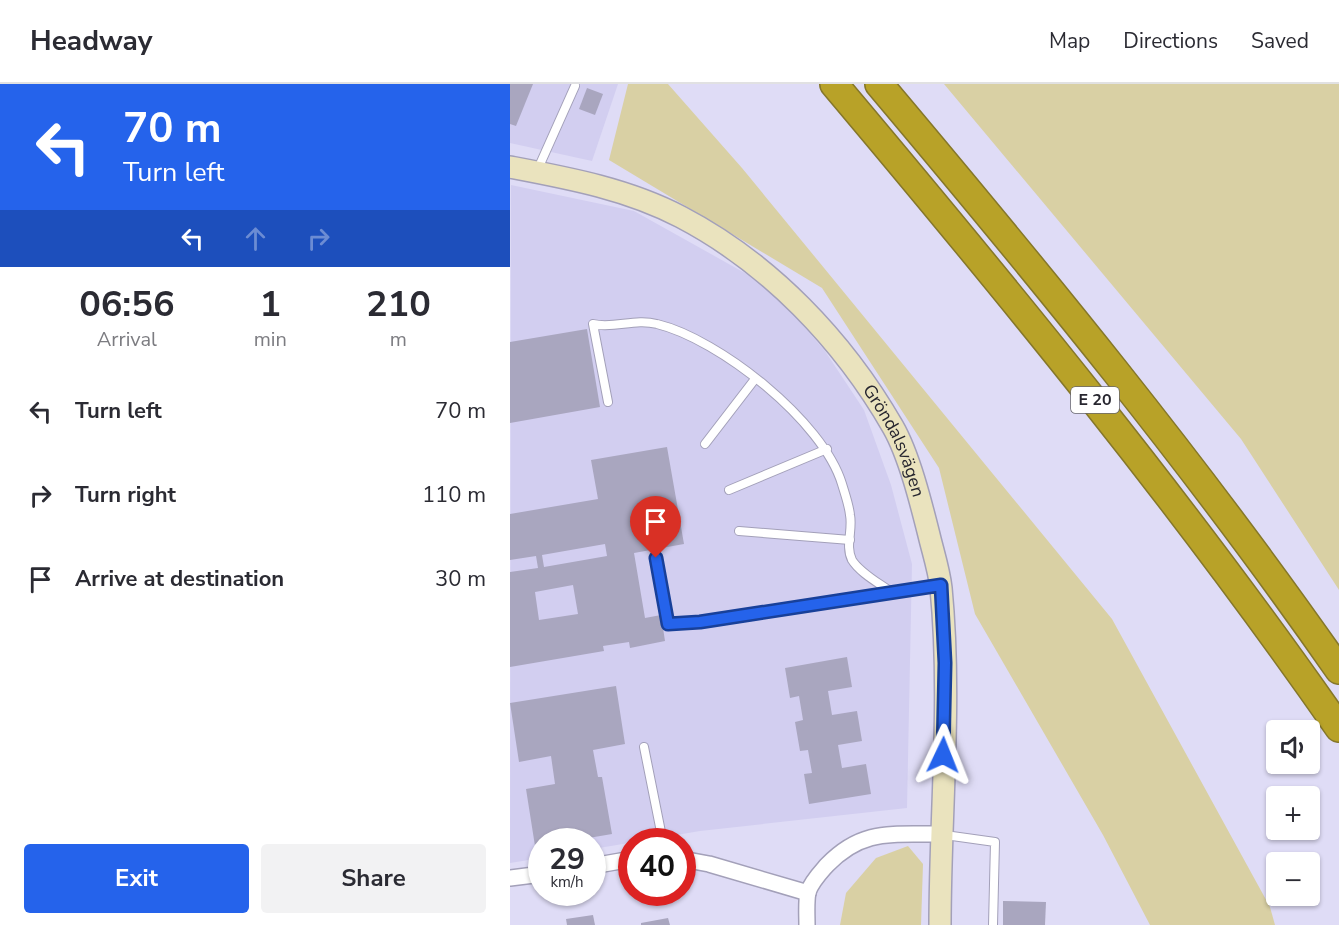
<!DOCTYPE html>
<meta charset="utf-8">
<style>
body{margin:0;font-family:"Nunito Sans",sans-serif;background:#f2f2f3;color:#2b2b33;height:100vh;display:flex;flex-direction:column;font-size:22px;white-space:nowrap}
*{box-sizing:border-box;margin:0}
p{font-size:20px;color:#7c7c81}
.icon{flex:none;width:33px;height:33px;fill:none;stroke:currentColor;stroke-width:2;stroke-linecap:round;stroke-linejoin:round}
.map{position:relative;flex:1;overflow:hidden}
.panel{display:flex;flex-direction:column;background:#fff;width:510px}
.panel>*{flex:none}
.guide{background:#2563eb;color:#fff;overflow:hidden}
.tools{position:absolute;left:756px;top:636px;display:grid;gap:12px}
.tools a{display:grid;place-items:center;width:54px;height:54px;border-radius:6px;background:#fff;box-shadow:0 2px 4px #0004;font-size:30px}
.speed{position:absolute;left:18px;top:744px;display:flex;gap:12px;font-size:30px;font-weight:700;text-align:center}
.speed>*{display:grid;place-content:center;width:78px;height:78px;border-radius:50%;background:#fff;box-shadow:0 2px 4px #0004;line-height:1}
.speed small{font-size:15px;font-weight:400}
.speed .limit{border:9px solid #d22;background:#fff;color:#111}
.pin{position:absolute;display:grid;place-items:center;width:51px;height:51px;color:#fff;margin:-62px -26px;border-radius:50% 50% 50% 0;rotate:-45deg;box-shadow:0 0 6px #0007}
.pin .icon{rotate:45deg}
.me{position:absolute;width:66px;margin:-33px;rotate:2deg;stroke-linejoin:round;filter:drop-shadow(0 0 4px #0008)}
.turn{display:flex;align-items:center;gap:21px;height:126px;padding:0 24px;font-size:27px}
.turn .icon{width:78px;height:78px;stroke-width:2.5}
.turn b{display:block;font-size:42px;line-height:51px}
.lanes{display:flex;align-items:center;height:57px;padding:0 24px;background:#0003;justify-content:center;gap:30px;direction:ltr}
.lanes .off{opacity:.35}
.eta{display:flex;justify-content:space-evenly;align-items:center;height:102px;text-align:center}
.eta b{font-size:36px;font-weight:700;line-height:42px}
.cta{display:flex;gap:12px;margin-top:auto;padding:12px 24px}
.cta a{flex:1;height:69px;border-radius:6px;background:#2563eb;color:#fff;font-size:24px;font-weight:700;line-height:69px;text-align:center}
.cta a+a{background:#f2f2f3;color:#2b2b33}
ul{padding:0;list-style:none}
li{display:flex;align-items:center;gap:18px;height:84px;padding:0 24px}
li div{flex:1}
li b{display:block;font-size:22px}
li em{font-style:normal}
header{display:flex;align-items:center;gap:36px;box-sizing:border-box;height:84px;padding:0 30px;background:#fff;border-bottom:2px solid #e1e1e2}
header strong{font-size:28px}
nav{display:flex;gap:33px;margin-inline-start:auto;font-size:21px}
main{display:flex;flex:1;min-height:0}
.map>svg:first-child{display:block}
</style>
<header>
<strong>Headway</strong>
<nav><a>Map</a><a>Directions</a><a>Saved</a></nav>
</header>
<main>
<section class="panel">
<div class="guide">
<div class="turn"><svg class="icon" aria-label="left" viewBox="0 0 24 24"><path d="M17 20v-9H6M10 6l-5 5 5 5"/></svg><div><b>70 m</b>Turn left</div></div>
<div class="lanes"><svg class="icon" aria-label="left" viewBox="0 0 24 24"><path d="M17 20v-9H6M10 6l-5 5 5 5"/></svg><svg class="icon off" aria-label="ahead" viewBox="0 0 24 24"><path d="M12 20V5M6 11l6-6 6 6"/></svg><svg class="icon off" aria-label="right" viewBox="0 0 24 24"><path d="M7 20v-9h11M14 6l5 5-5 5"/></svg></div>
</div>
<div class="eta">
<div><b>06:56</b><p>Arrival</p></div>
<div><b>1</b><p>min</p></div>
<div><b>210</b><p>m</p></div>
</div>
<ul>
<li><svg class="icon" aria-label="left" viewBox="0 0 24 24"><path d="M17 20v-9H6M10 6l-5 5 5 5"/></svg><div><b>Turn left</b></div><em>70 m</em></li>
<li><svg class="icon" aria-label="right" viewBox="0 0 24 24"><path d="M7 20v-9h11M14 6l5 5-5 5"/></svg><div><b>Turn right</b></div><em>110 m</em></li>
<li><svg class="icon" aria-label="arrive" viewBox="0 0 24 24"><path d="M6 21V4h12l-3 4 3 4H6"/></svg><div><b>Arrive at destination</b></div><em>30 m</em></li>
</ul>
<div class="cta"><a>Exit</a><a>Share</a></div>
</section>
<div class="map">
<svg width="829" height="841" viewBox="0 0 829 841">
<rect width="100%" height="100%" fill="#dfdcf6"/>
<g fill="#d2cef0">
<polygon points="0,0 108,0 82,77 0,59"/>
<polygon points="1,101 124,127 260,203 315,267 354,326 381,401 402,480 397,724 190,747 83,765 82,758 32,758 31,774 0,779"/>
</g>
<g fill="#d9d0a4">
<polygon points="118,0 158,0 232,84 602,535 760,823 765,841 640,841 593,751 465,530 429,384 312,204 99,76"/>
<polygon points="434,0 829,0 829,506 731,355"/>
<polygon points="398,762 413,780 411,841 330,841 336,809 366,774"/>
</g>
<g fill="#a9a6bf" fill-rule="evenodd">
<polygon points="0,0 23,0 6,42 0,40"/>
<polygon points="77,4 93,10 85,31 69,25"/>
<polygon points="77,245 90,323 0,339 0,258"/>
<path d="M157,363L174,460L124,469L135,534L151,531L155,557L120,564L119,558L93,562L94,567L0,583V488L28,484L26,472L0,476V430L88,415L81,376ZM95,460L97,472L34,483L32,471ZM63,501L68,530L29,536L25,508Z"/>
<polygon points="337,573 342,603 318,607 322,631 347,627 352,657 328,661 332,684 356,680 361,710 299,720 294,690 302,689 298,666 290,667 285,638 293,636 289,612 280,614 275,584"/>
<polygon points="106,602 115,660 83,666 88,693 92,693 102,750 55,758 32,758 32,761 25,762 16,705 45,700 41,672 9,678 0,619"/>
<polygon points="493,817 536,818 535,841 493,841"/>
<polygon points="83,831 85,841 57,841 56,835"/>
<polygon points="158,834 160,841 131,841 131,839"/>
</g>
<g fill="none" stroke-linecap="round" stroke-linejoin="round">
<g stroke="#a3a0b9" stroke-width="10">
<g id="lane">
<polyline points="27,87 65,2"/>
<path d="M98,318L83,240C104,245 125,234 147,240C209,255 313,337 332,400C335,410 339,421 340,431C343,446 335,462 342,476C350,489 369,499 381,508"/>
<polyline points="195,360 245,295"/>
<polyline points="219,406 317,365"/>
<polyline points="229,447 340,456"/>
<polyline points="146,474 158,541 190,539 428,501"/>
<polyline points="134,663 153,758"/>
<polyline points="435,751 485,758 483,841"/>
</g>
</g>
<g stroke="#a3a0b9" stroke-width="18">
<g id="street">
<polyline points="172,775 199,780 298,809"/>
<polyline points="82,782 122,775"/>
<polyline points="0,794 32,790"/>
<path d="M297,841C297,831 296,818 298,808C302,797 310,789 317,781C353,744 382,751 430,750"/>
</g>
</g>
<g stroke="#a3a0b9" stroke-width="24">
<g id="secondary">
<path id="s1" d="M0,83C58,94 118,105 171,133C259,179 333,256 383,343C399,371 411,419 419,451C423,468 429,486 431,504C442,616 430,729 430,841"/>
</g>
</g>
<g stroke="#85772a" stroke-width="30">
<g id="highway">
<path d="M324,0C500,209 673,420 829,644"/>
<path d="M369,0C529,190 687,382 829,586"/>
</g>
</g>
<use href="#lane" stroke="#fff" stroke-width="8"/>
<use href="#street" stroke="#fff" stroke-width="15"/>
<use href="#secondary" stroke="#eae3be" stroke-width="21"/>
<use href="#highway" stroke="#b8a228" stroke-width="27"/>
</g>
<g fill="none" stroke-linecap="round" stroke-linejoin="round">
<g stroke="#184099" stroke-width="15">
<polyline id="route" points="146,474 158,540 190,538 431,501 435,579 433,671"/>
</g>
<use href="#route" stroke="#2563eb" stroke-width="10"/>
</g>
<g text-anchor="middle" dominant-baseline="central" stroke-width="6" stroke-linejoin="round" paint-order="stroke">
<rect fill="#fff" stroke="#68676d" stroke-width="1.5" x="561" y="303" width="48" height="26" rx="4.5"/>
<g font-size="16" font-weight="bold" fill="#27262f">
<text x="585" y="316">E 20</text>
</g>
<g font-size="18" fill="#27262f" stroke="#fff">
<text stroke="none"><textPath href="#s1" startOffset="494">Gröndalsvägen</textPath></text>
</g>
</g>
</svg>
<div class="tools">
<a><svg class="icon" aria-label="sound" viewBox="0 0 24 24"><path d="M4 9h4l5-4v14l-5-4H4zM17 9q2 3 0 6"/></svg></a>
<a>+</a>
<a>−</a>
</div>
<div class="speed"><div>29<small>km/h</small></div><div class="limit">40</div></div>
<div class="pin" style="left:146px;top:474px;background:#d93025"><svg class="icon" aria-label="arrive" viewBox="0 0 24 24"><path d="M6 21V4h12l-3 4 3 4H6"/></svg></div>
<svg class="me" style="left:433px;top:671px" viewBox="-20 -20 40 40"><path d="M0-17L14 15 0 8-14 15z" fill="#2563eb" stroke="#fff" stroke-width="4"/></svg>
</div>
</main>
